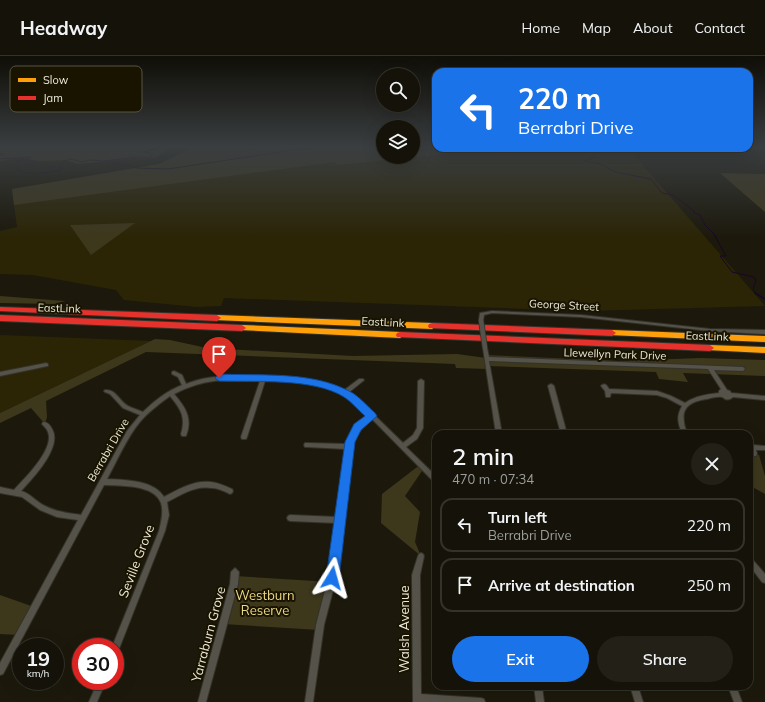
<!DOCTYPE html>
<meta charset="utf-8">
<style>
body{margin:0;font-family:Mulish,sans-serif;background:#222017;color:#f1f3f6;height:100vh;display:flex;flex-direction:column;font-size:15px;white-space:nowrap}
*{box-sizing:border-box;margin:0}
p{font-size:13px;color:#9d9e9c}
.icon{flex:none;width:22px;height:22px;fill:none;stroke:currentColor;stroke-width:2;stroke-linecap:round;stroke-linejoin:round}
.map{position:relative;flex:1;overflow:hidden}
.side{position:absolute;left:432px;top:374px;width:321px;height:260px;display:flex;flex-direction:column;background:#151309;border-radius:12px;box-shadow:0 4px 16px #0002,0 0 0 1px #34322a}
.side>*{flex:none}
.top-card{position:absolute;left:432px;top:12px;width:321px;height:84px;border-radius:12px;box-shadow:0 4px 16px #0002,0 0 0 1px #34322a;background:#1a73e8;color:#fff;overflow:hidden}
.buttons{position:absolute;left:376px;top:12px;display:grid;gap:8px}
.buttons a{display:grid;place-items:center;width:44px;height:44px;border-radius:50%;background:#151309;box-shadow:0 4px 16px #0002,0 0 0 1px #34322a;font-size:20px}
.speed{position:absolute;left:12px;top:582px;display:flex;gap:8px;font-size:20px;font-weight:700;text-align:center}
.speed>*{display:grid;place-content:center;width:52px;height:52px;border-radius:50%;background:#151309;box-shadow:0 4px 16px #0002,0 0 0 1px #34322a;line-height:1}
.speed small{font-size:10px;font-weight:400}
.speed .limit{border:6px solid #d22;background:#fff;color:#111}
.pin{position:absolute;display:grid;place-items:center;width:34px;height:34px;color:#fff;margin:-41px -17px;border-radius:50% 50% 50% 0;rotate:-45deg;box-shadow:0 0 4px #0007}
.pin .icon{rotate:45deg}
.me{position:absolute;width:44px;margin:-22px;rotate:8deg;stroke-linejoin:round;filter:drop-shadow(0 0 3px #0008)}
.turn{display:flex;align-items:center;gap:14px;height:84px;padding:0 20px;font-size:18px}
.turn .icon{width:52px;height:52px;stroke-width:2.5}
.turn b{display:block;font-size:28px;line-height:34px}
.round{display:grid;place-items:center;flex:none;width:42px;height:42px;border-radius:21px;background:#222017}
.head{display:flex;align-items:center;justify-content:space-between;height:68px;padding:0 20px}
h1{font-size:24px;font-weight:600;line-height:30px}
.cta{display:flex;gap:8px;margin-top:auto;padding:8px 20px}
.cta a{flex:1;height:46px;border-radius:24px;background:#1a73e8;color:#fff;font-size:16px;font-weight:600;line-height:46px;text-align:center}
.cta a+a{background:#222017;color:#f1f3f6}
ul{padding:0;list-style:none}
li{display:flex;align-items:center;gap:12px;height:54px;margin:0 8px 6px;padding:0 12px;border:2px solid #34322a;border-radius:12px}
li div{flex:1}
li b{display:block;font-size:15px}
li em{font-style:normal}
header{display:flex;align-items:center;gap:24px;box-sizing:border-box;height:56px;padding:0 20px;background:#151309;border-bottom:1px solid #34322a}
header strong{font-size:19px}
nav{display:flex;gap:22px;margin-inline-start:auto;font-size:14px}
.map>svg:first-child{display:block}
</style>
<header>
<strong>Headway</strong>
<nav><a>Home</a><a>Map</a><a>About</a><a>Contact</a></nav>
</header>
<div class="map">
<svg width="765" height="646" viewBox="0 0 765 646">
<rect width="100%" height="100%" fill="#1c190c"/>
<g fill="#2b2506">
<polygon points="197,90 383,90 383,101 413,101 413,90 436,90 436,92 628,92 765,250 584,255 224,242 221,250 197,251 124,244 116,234 33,219 0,218 0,175 17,171 12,133 159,108"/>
<polygon points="0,279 76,282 151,285 0,357"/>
</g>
<g fill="#3d371c">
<path d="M0,90H169C162,102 149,104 136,102L78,108L66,104L41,105L20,102L0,105Z"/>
<polygon points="197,90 383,90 383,101 413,101 413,90 503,92 337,109 335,106 14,149 12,133 159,108"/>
<polygon points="720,117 765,118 765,156"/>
<polygon points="135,167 91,199 70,169"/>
<polygon points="0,240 65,245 55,248 0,247"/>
<polygon points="155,283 170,284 207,292 353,300 457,298 486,302 486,299 618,305 701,302 765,304 765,320 683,317 688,326 659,323 656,316 488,310 488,313 456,312 455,308 146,296 46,345 47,361 45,368 31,352 0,367 0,357"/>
<polygon points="749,396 759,399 765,420 765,438 749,429"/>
<polygon points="421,408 424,412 405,440 420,456 415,486 421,500 381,467 382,438"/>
<polygon points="235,520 331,526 319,574 223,568"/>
<polygon points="0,539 34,551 19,579 0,578"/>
</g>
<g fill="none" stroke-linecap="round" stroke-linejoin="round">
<g stroke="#190526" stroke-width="1">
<polyline points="584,92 590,95 595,101 584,105 600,108 615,116 651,123 662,137 673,139 694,155 694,157 700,159 705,169 714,178 726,200 720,200 732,216 754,221 756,224 753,234 757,238"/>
<polyline points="0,97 4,98 0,99"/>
<path d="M0,103L31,101L25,104L17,105L15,108L17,113C29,121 48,116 61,114V109L65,105L71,103L82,106L90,104L104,105L136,101L150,102L153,98L144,96L164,90"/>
<polyline points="108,105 137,112 168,113 321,90"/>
</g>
<polyline stroke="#190526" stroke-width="1.5" points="755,237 765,243"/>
<g stroke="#34322a" stroke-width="2">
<g id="street">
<polygon points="492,255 581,259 710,273 765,274 765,278 710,275 581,261 492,257 484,259 483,265 479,265 479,264 480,257"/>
<path d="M485,290L487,292L489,301L743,311L745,313L743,315L714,314L727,334L730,335L731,337L765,340V344L733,341C731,343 728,344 725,343C724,342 723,341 722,341C718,340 711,342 707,343C693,345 681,350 684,366C684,370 686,374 688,378H682C678,367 676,361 682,350L667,342L657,339L611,337L610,341H606L605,335L601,330L602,329C606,327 607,330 609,333L657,335L671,340L685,347C695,340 708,338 719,337V335L721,333L708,313L489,305L502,378H496L483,292Z"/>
<polygon points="46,307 48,308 48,310 0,320 0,316"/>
<path d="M174,315L182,319L186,328C210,318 234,320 259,321C287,322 317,322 343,335L359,323H363L364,324L363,325L348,337L362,347L403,387L413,379L417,372L418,325L421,323L424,325L423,372L417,383L406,391L436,420V427L434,426L372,363C362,371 355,379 352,391L338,515L324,569L313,646H305L316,569L330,515L337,467L290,465L288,464L287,462L288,460L290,459L337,461L346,393L307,391H305L304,389L305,387H307L347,388C350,376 358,368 368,360C362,353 355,346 347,341C323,327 293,325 265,325L247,381L246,383H242L241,381L260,325C227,323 204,322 174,338C185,351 193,362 186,380H182L181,378C186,361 181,353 170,340C159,348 148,356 139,367C126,383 117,405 107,423C125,424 154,424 164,441C179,433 194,424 211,426C219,427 225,430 232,433L233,435L232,437L230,438C224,435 218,432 212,432C195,429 181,439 167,446L169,459L165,475L119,593L118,596L115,597V591H112L159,475C161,466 164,456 161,447C154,428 120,430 104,429L3,618L0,619V607L78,464L57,461L40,454L22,441L0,437V431L14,434C25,422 55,393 48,376C47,373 44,370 42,368L43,366C48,366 50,369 52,373C63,391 32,423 21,435C30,437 36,446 45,450C56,456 69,457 81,459L127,375L140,359L123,352L110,338L105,336L104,335L105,334C116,333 119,345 128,350C132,352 138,354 143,356C154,345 167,335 182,329L178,321L172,318V316Z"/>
<polygon points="551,328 553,329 554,330 567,378 561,378 548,330 549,329"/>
<polygon points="749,385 751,385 754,389 765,390 765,394 756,394 757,398 756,400 752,400 750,392 749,391"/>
<polygon points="421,497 423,498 424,500 420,519 421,638 481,642 484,643 485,646 413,646 412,519 418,500 419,498"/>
<polygon points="749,501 751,502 765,518 765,527 762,526 749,509"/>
<polygon points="235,512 239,516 238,528 206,646 198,646 230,528 231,516"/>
<polygon points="98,625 106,625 97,646 89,646"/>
<polygon points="534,630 542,630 544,646 536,646"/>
<polygon points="630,630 638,630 643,646 635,646"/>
<polygon points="728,630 736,630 742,646 734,646"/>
</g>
</g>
<g stroke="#34322a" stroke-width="2">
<g id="slow">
<polygon points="217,259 432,267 436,270 432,273 214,264 213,262 214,260"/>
<polygon points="242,269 400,276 404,279 400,282 239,274 238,272"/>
<polygon points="612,274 765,280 765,286 609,279 608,277"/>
<polygon points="710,289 765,291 765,297 707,294 706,292"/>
</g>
</g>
<g stroke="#34322a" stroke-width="2">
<g id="jam">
<polygon points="0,251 217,259 221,262 217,265 0,255"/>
<polygon points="0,259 242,269 246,272 242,275 0,265"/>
<polygon points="432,267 612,274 616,277 612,280 429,272 428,270 429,268"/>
<polygon points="400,276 710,289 714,292 710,295 397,281 396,279 397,277"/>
</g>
</g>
<use href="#street" fill="#555349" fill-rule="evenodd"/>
<use href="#slow" fill="#ff9f0a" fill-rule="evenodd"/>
<use href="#jam" fill="#e5322d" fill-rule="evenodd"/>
<g stroke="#34322a" stroke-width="6" stroke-linecap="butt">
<polyline id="street-bridge" points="481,264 485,292"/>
</g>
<use href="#street-bridge" stroke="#555349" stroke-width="4.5"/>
</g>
<linearGradient id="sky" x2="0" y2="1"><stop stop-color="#0f0e07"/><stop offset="0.5" stop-color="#3a3e40"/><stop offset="1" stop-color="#3a3e40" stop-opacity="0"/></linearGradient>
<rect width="765" height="181" fill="url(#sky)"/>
<path fill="#1a73e8" stroke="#114b97" d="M219,318C263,320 310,315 349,335C359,340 367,350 375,357L377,360L361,374L355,386L339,522L337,527L332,528L328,527L326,522L345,386L354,368L365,360C358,354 352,346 344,341C314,322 255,326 219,325L215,322Z"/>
<g text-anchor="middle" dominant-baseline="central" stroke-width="4" stroke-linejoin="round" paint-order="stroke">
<g font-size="11" fill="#ece9da" stroke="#191400">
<text transform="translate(564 249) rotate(3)">George Street</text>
<text transform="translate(59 252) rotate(2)">EastLink</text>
<text transform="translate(383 266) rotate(3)">EastLink</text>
<text transform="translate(707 280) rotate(2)">EastLink</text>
<text transform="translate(615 298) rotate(2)">Llewellyn Park Drive</text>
<text transform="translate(108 394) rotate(-60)">Berrabri Drive</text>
</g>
<g font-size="13" fill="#ece9da" stroke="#191400">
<text transform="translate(136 505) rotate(-69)">Seville Grove</text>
<text transform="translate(404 573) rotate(-90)">Walsh Avenue</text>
<text transform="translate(208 578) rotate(-75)">Yarraburn Grove</text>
</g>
<g font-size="13" fill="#ecda86" stroke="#191400">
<text x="265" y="539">Westburn<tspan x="265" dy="15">Reserve</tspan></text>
</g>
</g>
<rect x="10" y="10" width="132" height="46" rx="6" fill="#191400" stroke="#585441" stroke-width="1"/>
<rect x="18" y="22" width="18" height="4" fill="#ff9f0a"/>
<rect x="18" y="40" width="18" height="4" fill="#e5322d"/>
<g font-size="11" fill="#ece9da">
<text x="43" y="28">Slow</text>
<text x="43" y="46">Jam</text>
</g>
</svg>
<div class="buttons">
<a><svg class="icon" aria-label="search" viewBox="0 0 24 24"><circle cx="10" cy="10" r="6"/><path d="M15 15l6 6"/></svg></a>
<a><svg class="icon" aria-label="layers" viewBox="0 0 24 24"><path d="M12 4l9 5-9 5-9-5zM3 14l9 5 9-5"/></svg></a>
</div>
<div class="speed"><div>19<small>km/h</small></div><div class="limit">30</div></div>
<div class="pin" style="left:219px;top:322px;background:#d93025"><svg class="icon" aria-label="arrive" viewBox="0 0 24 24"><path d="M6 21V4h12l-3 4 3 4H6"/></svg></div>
<svg class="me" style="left:332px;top:522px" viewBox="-20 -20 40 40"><path d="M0-17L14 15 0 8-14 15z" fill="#1a73e8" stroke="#fff" stroke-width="4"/></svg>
<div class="top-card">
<div class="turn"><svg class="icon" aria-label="left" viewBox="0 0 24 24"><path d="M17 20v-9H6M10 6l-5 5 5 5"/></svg><div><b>220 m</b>Berrabri Drive</div></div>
</div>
<section class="side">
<div class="head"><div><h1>2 min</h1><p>470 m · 07:34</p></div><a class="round"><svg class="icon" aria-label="close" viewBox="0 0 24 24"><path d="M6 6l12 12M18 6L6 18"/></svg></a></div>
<ul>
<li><svg class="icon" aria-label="left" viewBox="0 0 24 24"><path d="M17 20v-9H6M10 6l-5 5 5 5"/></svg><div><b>Turn left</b><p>Berrabri Drive</p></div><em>220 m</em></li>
<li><svg class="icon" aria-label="arrive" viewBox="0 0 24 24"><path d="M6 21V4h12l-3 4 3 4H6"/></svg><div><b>Arrive at destination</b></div><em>250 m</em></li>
</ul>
<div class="cta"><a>Exit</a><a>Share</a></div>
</section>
</div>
